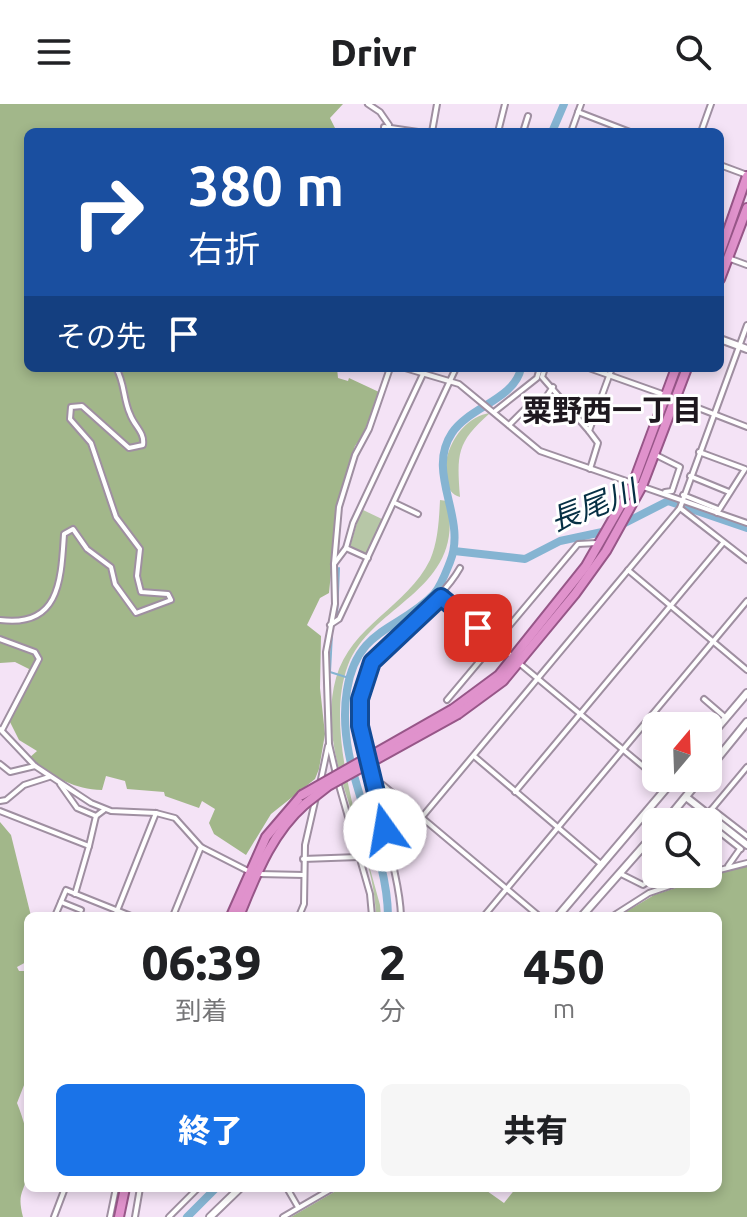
<!DOCTYPE html>
<html lang="ja">
<meta charset="utf-8">
<style>
body{margin:0;font-family:Ubuntu,"Noto Sans JP",sans-serif;background:#f6f6f6;color:#202124;height:100vh;display:flex;flex-direction:column;font-size:30px;white-space:nowrap}
*{box-sizing:border-box;margin:0}
p{font-size:26px;color:#757577}
.icon{flex:none;width:44px;height:44px;fill:none;stroke:currentColor;stroke-width:2;stroke-linecap:round;stroke-linejoin:round}
.map{position:relative;flex:1;overflow:hidden}
.side{position:absolute;left:24px;top:808px;width:698px;height:280px;display:flex;flex-direction:column;background:#fff;border-radius:12px;box-shadow:0 4px 12px #0003}
.side>*{flex:none}
.hud{position:absolute;left:24px;top:24px;width:700px;height:244px;border-radius:12px;box-shadow:0 4px 12px #0003;background:#1a4fa0;color:#fff;overflow:hidden}
.needle{width:52px;rotate:19deg}
.tools{position:absolute;left:642px;top:608px;display:grid;gap:16px}
.tools a{display:grid;place-items:center;width:80px;height:80px;border-radius:12px;background:#fff;box-shadow:0 4px 12px #0003;font-size:40px}
.pin{position:absolute;display:grid;place-items:center;width:68px;height:68px;color:#fff;margin:-34px;border-radius:16px;box-shadow:0 4px 12px #0006}
.me{position:absolute;width:88px;margin:-44px;rotate:347deg;stroke-linejoin:round;filter:drop-shadow(0 0 6px #0008)}
.turn{display:flex;align-items:center;gap:28px;height:168px;padding:0 32px;font-size:36px}
.turn .icon{width:104px;height:104px;stroke-width:2.5}
.turn b{display:block;font-size:56px;line-height:68px}
.then{display:flex;align-items:center;height:76px;padding:0 32px;background:#0003;gap:16px;font-size:30px}
.eta{display:flex;justify-content:space-evenly;align-items:center;height:136px;text-align:center}
.eta b{font-size:48px;font-weight:800;line-height:56px}
.action{display:flex;gap:16px;margin-top:auto;padding:16px 32px}
.action a{flex:1;height:92px;border-radius:12px;background:#1a73e8;color:#fff;font-size:32px;font-weight:800;line-height:92px;text-align:center}
.action a+a{background:#f6f6f6;color:#202124}
header{display:flex;justify-content:space-between;align-items:center;height:104px;padding:0 32px;background:#fff;font-size:36px;font-weight:800}
.map>svg:first-child{display:block}
</style>
<header><svg class="icon" aria-label="menu" viewBox="0 0 24 24"><path d="M4 6h16M4 12h16M4 18h16"/></svg>Drivr<svg class="icon" aria-label="search" viewBox="0 0 24 24"><circle cx="10" cy="10" r="6"/><path d="M15 15l6 6"/></svg></header>
<div class="map">
<svg width="747" height="1113" viewBox="0 0 747 1113">
<rect width="100%" height="100%" fill="#f4e3f6"/>
<g fill="#b7c7a7">
<path d="M490,309C456,339 457,350 460,393C430,384 448,315 490,309Z"/>
<path d="M440,396L447,397C467,486 372,499 348,561C323,627 363,734 380,801L381,812H376C374,733 314,654 336,574C351,521 407,503 430,456C438,438 439,416 440,396Z"/>
<polygon points="361,405 384,416 366,453 349,446"/>
</g>
<g fill="#a2b78a">
<path d="M0,0H343L330,14L337,28H28V264H337L338,274L348,277L349,274L379,288L363,331L355,342L338,397L329,489L320,494L307,521L321,532L320,584L325,630L319,665L315,675L271,710L246,751L214,730L209,719L215,705L202,697L199,704L165,692L164,688L127,685L125,677L106,672L102,686C72,685 52,672 29,654L37,647L19,636L10,618L29,565L15,558L0,559Z"/>
<path d="M0,718L11,731L31,812H28V857L17,863L19,867H28V971L17,999C25,1019 33,1047 28,1069C23,1091 17,1089 23,1113H0Z"/>
<polygon points="747,761 747,1113 291,1113 341,1084 488,1084 487,1087 504,1099 516,1084 718,1084 718,812 619,812 654,791"/>
</g>
<g fill="none" stroke-linecap="round" stroke-linejoin="round">
<g stroke="#85b4d2" stroke-width="2">
<polyline points="426,265 426,264"/>
<polyline points="337,513 339,464"/>
<polyline points="332,530 330,568 349,574"/>
</g>
<g stroke="#85b4d2" stroke-width="8">
<polyline points="552,28 564,0"/>
<polyline points="619,422 668,397 747,424"/>
<polyline points="454,447 525,455 560,437 607,427"/>
<path d="M388,812C387,735 334,664 347,586C357,523 400,526 434,490C441,482 446,468 450,458C468,414 425,369 452,329C469,303 515,295 521,264"/>
<polyline points="187,1113 216,1084"/>
</g>
<g stroke="#9f8fa1" stroke-width="8">
<g id="minor">
<polyline points="368,0 380,8 389,21"/>
<polyline points="578,8 630,28"/>
<polyline points="384,28 384,23 418,28"/>
<polyline points="432,28 437,0"/>
<polyline points="498,28 505,0"/>
<polyline points="523,28 528,12"/>
<polyline points="571,28 581,0"/>
<polyline points="701,28 711,0"/>
<polyline points="720,61 747,71"/>
<polyline points="728,154 747,161"/>
<polyline points="405,264 459,280 540,347 747,419"/>
<polyline points="545,264 542,273 589,327"/>
<polyline points="589,264 665,291"/>
<polyline points="675,295 747,323"/>
<polyline points="494,308 537,274 540,264"/>
<polyline points="509,321 526,304 540,302 553,283"/>
<polyline points="699,348 745,365 717,409"/>
<polyline points="656,351 680,363 672,387 665,388"/>
<polyline points="590,365 598,339 589,327 612,264"/>
<polyline points="690,372 729,388"/>
<polyline points="683,391 718,405"/>
<polyline points="395,399 418,410"/>
<polyline points="680,404 747,456"/>
<polyline points="346,444 368,454"/>
<polyline points="334,460 346,444 353,419 424,268"/>
<polyline points="628,466 747,566"/>
<polyline points="441,493 513,553"/>
<path d="M0,516C60,524 61,476 64,430L73,425L87,445L111,463L115,480L136,509L171,496L168,490L141,488L137,472L140,445L116,413L91,339L70,315L71,303L82,302L129,344L143,341C145,328 134,322 130,310C123,295 125,279 116,264"/>
<polyline points="330,521 339,515 456,264"/>
<polyline points="0,535 35,548 39,555 2,626"/>
<polyline points="519,559 656,673"/>
<polyline points="704,595 726,614"/>
<polyline points="447,596 578,440 597,439"/>
<polyline points="0,625 35,662 91,699 111,707 156,709 175,714 201,743 250,768"/>
<polyline points="474,652 602,761"/>
<polyline points="0,660 10,668 35,662"/>
<polyline points="336,670 329,640 326,548 335,500 334,460 339,403 355,351 369,325 390,264"/>
<polyline points="657,674 668,683"/>
<polyline points="338,678 370,790 372,812"/>
<polyline points="60,680 77,704 96,712 104,706"/>
<polyline points="320,680 328,642"/>
<polyline points="383,681 539,812"/>
<polyline points="515,688 723,439"/>
<polyline points="0,697 6,696 24,681 49,673"/>
<polyline points="712,705 747,732"/>
<polyline points="0,707 89,742 75,790"/>
<polyline points="701,718 747,663"/>
<polyline points="708,719 741,745"/>
<polyline points="89,742 96,712"/>
<polyline points="303,755 359,753 397,743 680,404 747,221"/>
<polyline points="728,762 740,745"/>
<polyline points="708,769 747,759"/>
<polyline points="259,770 304,771"/>
<polyline points="621,770 643,781 658,770"/>
<polyline points="61,798 81,806"/>
<polyline points="55,812 66,786 131,812"/>
<polyline points="115,812 156,709"/>
<polyline points="173,812 201,743"/>
<polyline points="299,812 304,800 305,741 316,693"/>
<path d="M401,812C399,743 336,613 373,557C396,521 437,504 460,464"/>
<polyline points="484,812 747,497"/>
<polyline points="613,812 649,789 705,770"/>
<polyline points="287,1084 298,1103"/>
<polyline points="54,1113 65,1084"/>
<polyline points="110,1113 116,1084"/>
<polyline points="135,1113 140,1084"/>
<polyline points="169,1113 198,1084"/>
<polyline points="283,1113 333,1084"/>
</g>
</g>
<g stroke="#9f8fa1" stroke-width="10">
<g id="tertiary">
<polyline points="720,235 747,245"/>
<polyline points="708,635 747,589"/>
<polyline points="708,666 747,618"/>
<polyline points="686,693 747,741"/>
<polyline points="665,718 701,674"/>
<polyline points="558,812 675,674"/>
<polyline points="582,812 656,728"/>
<polyline points="210,1113 240,1084"/>
</g>
</g>
<g stroke="#975688" stroke-width="12">
<g id="trunk">
<polyline points="720,149 747,72"/>
<polyline points="720,175 747,104"/>
<polyline points="453,605 499,571 586,462 633,380 676,264"/>
<polyline points="458,610 503,577 575,490 606,447 642,382 687,264"/>
<polyline points="231,812 266,733 302,691"/>
<path d="M239,812C256,771 271,730 305,700"/>
<polyline points="119,1113 125,1084"/>
</g>
</g>
<use href="#minor" stroke="#fff" stroke-width="4"/>
<use href="#tertiary" stroke="#fff" stroke-width="6"/>
<use href="#trunk" stroke="#e092cc" stroke-width="8"/>
<g stroke="#975688" stroke-width="12" stroke-linecap="butt">
<g id="trunk-bridge">
<polyline points="302,691 453,605"/>
<polyline points="305,700 328,682 458,610"/>
</g>
</g>
<use href="#trunk-bridge" stroke="#e092cc" stroke-width="8"/>
</g>
<g fill="none" stroke-linecap="round" stroke-linejoin="round">
<g stroke="#114b97" stroke-width="20">
<polyline id="route" points="385,726 360,622 360,595 372,558 441,493 478,524"/>
</g>
<use href="#route" stroke="#1a73e8" stroke-width="14"/>
</g>
<g text-anchor="middle" dominant-baseline="central" stroke-width="6" stroke-linejoin="round" paint-order="stroke">
<g font-size="30" font-weight="bold" fill="#1e181f" stroke="#fff">
<text x="612" y="306">粟野西一丁目</text>
</g>
<g font-size="30" font-style="italic" fill="#062f44" stroke="#fff">
<text transform="translate(593 401) rotate(-21)">長尾川</text>
</g>
</g>
</svg>
<div class="tools">
<a><svg class="needle" viewBox="-14 -14 28 28"><path d="M0-13l5 13h-10z" fill="#e53935"/><path d="M0 13l5-13h-10z" fill="#757577"/></svg></a>
<a><svg class="icon" aria-label="search" viewBox="0 0 24 24"><circle cx="10" cy="10" r="6"/><path d="M15 15l6 6"/></svg></a>
</div>
<div class="pin" style="left:478px;top:524px;background:#d93025"><svg class="icon" aria-label="arrive" viewBox="0 0 24 24"><path d="M6 21V4h12l-3 4 3 4H6"/></svg></div>
<svg class="me" style="left:385px;top:726px" viewBox="-20 -20 40 40"><circle r="19" fill="#fff"/><path d="M0-13L10 11 0 6-10 11z" fill="#1a73e8"/></svg>
<div class="hud">
<div class="turn"><svg class="icon" aria-label="right" viewBox="0 0 24 24"><path d="M7 20v-9h11M14 6l5 5-5 5"/></svg><div><b>380 m</b>右折</div></div>
<div class="then">その先<svg class="icon" aria-label="arrive" viewBox="0 0 24 24"><path d="M6 21V4h12l-3 4 3 4H6"/></svg></div>
</div>
<section class="side">
<div class="eta">
<div><b>06:39</b><p>到着</p></div>
<div><b>2</b><p>分</p></div>
<div><b>450</b><p>m</p></div>
</div>
<div class="action"><a>終了</a><a>共有</a></div>
</section>
</div>
